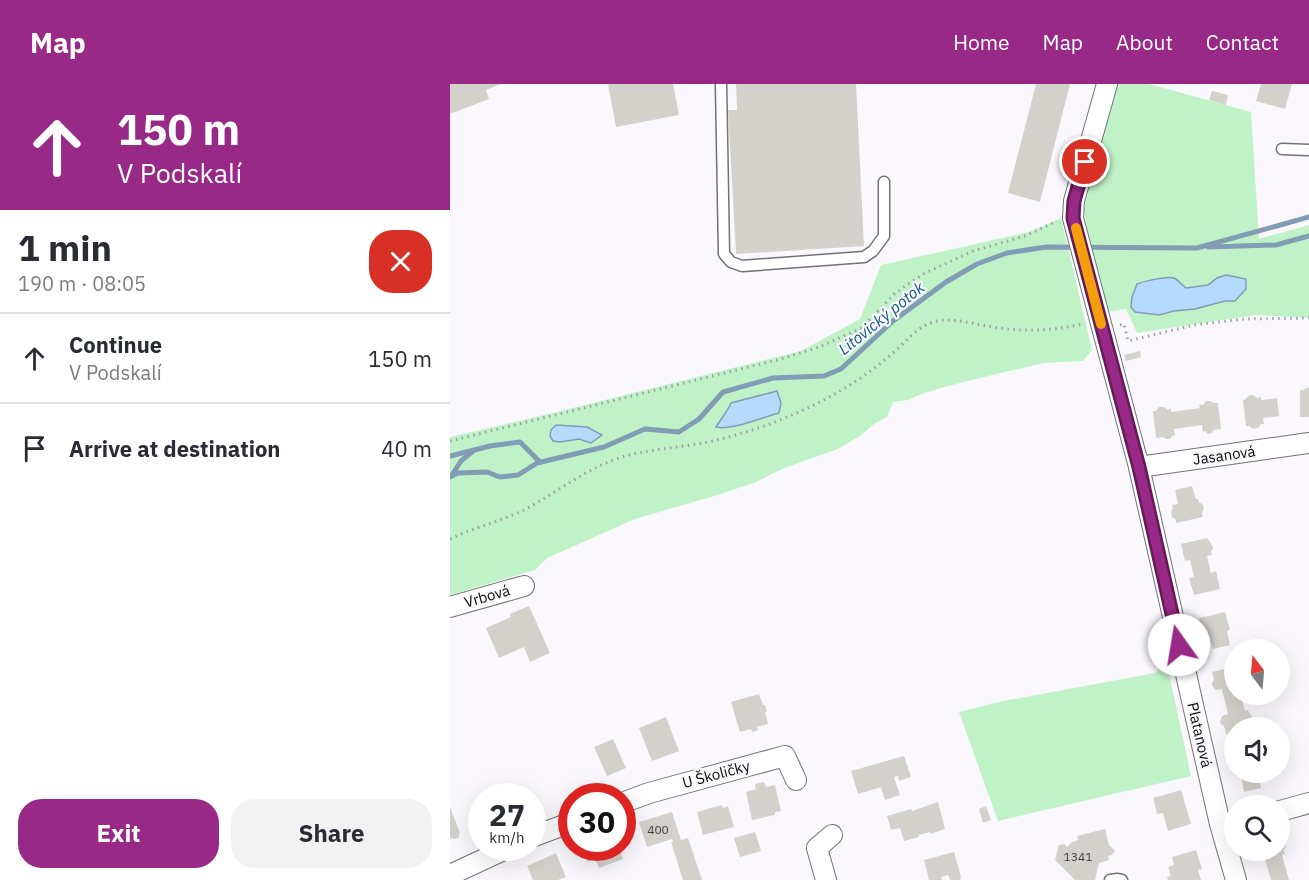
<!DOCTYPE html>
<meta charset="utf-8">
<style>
body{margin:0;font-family:"IBM Plex Sans",sans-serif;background:#f2f2f3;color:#2b2b33;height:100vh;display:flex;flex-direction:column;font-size:22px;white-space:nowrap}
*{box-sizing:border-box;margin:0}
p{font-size:20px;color:#7c7c81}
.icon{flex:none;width:33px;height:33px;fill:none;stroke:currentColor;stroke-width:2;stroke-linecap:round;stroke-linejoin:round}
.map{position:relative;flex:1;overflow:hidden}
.side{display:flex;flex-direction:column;background:#fff;width:450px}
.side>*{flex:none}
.guide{background:#992987;color:#fff;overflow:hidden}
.needle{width:39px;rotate:344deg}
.buttons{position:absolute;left:774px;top:555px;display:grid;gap:12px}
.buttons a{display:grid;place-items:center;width:66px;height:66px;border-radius:50%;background:#fff;box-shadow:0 6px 24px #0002;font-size:30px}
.speed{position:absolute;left:18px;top:699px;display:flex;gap:12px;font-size:30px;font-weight:700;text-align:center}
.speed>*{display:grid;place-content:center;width:78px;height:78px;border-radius:50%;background:#fff;box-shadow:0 6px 24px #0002;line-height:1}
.speed small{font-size:15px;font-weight:400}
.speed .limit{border:9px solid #d22;background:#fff;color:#111}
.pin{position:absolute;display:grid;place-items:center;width:51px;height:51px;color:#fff;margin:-26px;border:3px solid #fff;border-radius:50%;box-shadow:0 2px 6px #0007}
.me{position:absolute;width:66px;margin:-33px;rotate:347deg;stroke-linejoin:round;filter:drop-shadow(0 0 4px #0008)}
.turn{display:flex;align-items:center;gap:21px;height:126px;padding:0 18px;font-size:27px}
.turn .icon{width:78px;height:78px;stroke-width:2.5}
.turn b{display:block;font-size:42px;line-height:51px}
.round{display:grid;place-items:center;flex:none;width:63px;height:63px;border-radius:24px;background:#f2f2f3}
.head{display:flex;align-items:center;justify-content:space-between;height:102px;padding:0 18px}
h1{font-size:36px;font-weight:700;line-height:45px}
.cta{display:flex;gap:12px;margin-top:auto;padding:12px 18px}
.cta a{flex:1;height:69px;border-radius:24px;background:#992987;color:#fff;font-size:24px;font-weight:700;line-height:69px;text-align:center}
.cta a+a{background:#f2f2f3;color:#2b2b33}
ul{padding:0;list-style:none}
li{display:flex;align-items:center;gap:18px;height:90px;padding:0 18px;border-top:2px solid #e1e1e2}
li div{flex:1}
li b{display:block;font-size:22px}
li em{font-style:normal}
header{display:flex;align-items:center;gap:36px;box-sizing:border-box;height:84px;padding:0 30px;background:#992987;color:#fff}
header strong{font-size:28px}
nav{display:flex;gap:33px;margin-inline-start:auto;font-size:21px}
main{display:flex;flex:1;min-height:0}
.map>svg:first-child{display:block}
</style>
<header>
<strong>Map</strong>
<nav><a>Home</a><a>Map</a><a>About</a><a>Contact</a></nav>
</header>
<main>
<section class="side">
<div class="guide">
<div class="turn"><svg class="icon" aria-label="ahead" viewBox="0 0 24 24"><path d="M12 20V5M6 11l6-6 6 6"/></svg><div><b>150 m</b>V Podskalí</div></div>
</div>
<div class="head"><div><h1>1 min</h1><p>190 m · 08:05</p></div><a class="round" style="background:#d93025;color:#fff"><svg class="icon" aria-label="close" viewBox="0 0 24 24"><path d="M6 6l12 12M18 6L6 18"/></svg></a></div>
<ul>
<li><svg class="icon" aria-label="ahead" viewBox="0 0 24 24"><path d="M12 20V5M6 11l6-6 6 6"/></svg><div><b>Continue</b><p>V Podskalí</p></div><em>150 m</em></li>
<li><svg class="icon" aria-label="arrive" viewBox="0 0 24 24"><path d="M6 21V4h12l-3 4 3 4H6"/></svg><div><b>Arrive at destination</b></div><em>40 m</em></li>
</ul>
<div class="cta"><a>Exit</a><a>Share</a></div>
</section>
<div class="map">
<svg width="859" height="796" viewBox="0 0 859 796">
<rect width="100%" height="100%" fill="#faf8fc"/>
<g fill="#bff3c7">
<polygon points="664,0 699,0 801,28 809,155 859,141 859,234 806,231 687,249 676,225 656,228 642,176 634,126"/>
<polygon points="611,134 642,266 633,277 593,279 509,299 474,309 458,316 443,318 437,333 424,340 410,352 388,365 334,384 306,398 271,410 185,435 97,474 85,486 0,511 0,353 103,329 351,267 410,235 431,181 579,148"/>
<polygon points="716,576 741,692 548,737 509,628 548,618 705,589"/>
</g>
<g fill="#b4dafd" stroke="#829cb5" stroke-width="1.5">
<path d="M776,191L796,195V205L785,217H775L745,225L724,227L709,231L685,228L681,223L682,213L687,200C694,197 717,192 724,194C728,196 732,201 736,204L758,201L767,194Z"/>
<path d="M327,307L331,319L329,329C313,333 281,347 266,343C271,335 277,328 281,319Z"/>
<polygon points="106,341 137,343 152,351 141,359 129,355 110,358 103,357 100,352 101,346"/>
</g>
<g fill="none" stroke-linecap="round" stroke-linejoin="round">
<g stroke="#829cb5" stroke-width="5">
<polyline points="758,163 826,161 859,152"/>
<polyline points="0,372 40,362 70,358 90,378"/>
<polyline points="2,391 11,377 23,367"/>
<polyline points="0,393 8,389 37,388 50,393 68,391 87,379 154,363 195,345 229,348 249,335 273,308 323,294 374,292 391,285 443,237 496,198 527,180 557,169 596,163 747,164 859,133"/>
</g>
</g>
<g fill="#d4d1cd">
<polygon points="0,0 51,0 36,6 39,15 0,30"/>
<polygon points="158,0 223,0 229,31 166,43"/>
<polygon points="286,0 406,0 414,162 286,170 278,26 287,26"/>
<polygon points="586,0 620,0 590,118 558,109"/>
<polygon points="811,0 842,0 835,25 806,17"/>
<polygon points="762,7 778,11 776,21 759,16"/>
<polygon points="690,267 691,273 676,277 674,271"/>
<polygon points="856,304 859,304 859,333 850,333 850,306 853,306"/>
<polygon points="803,311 807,314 811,313 811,316 827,314 829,332 813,334 814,340 811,340 808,344 803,345 799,342 796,342 793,316 796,315 798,312"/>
<polygon points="756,317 760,317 764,319 768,319 771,345 763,346 762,349 758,350 755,347 753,348 752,341 724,345 725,351 722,352 720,355 716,355 713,353 706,354 703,327 706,327 709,323 714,323 718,326 721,325 721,328 750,324 749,321 753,321"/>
<polygon points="742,402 746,415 748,415 749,418 753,421 754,425 752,429 753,433 726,439 726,436 722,433 721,428 723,424 722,421 728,420 725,406"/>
<polygon points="757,454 761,459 763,464 761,468 762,471 757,472 761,489 766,487 770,505 744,511 739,494 744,493 740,476 735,477 731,460"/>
<polygon points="79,522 100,569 80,578 74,563 49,574 36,544 61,533 60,530"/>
<polygon points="775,528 780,546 777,547 780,561 763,565 759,551 753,552 750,546 749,534"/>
<polygon points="784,583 784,610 791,610 795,627 798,626 799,629 802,632 803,636 801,640 802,644 784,644 784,648 776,650 774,642 771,640 770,637 772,632 778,630 772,605 766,606 762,602 762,599 764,596 762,588"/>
<polygon points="309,610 313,621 315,621 317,628 315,628 318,640 307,643 308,646 302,648 301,645 290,648 281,618"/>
<polygon points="216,633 229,667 202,677 189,644"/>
<polygon points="163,655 176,684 157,692 144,663"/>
<polygon points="454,672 461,693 449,697 448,692 444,693 450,711 435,716 431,703 408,710 401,687"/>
<polygon points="785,688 808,688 811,704 794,708 791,691 786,692"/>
<polygon points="314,698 316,703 325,701 331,727 325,728 325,731 302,736 296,708 306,705 305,700"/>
<polygon points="731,706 741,740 718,747 713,729 707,730 703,714"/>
<polygon points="488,718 495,745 480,750 480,748 469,751 469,753 454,757 450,744 441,746 437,732 461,725 462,727"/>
<polygon points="272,721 273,724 278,722 284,743 253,751 247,728"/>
<polygon points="536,722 541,736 533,739 529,725"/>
<polygon points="0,723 10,749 8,754 4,755 0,754"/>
<polygon points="222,728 231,756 238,754 252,796 233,796 221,758 223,758 222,755 197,763 189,738"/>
<polygon points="655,745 659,761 665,767 662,771 658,772 659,776 649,779 645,796 625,796 605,776 609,761 615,760 617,763 622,758 628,756 627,752"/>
<polygon points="305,748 311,767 290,773 284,754"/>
<polygon points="830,754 835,758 836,762 834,767 835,770 832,771 839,796 821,796 815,775 809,777 804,770 806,766 830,766"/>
<polygon points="136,764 169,764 173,775 149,784 145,775 138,778 133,765"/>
<polygon points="746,766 752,785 748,786 751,796 718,796 717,793 721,792 718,783 724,781 722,773"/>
<polygon points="504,768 511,793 510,796 500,796 498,791 491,793 492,796 479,796 474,776"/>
<polygon points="106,769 116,793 108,796 83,796 77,782"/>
</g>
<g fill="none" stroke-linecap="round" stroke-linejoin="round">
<g stroke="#747276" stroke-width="13">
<g id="service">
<polyline points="271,0 274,170 281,178 292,182 414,173 423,167 434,152 434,98"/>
<polyline points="832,65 859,66"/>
<polyline points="660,796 668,795 672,796"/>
</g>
</g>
<g stroke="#747276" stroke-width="22">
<g id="minor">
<polyline points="657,0 624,117 623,134 689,383 770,740 786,796"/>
<polyline points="689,383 859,359"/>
<polyline points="0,523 74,502"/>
<polyline points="172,719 199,709 335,672 346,696"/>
<polyline points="830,727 859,719"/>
<polyline points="82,753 122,738"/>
<polyline points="0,791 58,764"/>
<polyline points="376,796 367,764 382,751"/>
</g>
</g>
<g stroke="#a09ea2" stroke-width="3" stroke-dasharray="1.5 4.5" stroke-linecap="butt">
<polyline points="670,241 674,240 678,257 744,241 794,235 859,234"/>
<polyline points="0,357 331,275 369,263 412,244 445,209 473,190 523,167 575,152 605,138"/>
<path d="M0,455C25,443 52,437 76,425C109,407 137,384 172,373C199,365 226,364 253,359C297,350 341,334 381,312C403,300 425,285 444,268C458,256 469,240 488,237C506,234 524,240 542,243C574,248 601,247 632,240"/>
</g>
<use href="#service" stroke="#fff" stroke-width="10"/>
<use href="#minor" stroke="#fff" stroke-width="20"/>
</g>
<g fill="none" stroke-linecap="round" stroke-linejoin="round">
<g stroke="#631b58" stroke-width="15">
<polyline id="route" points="635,78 624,117 623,134 689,383 729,561"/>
</g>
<use href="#route" stroke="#992987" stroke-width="10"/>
<polyline stroke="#f59e0b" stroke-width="10" points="626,144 651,240"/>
</g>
<g text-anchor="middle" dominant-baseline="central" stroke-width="4.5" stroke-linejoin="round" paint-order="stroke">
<g font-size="12" fill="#3e3c3d">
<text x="208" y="745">400</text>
<text x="628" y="772">1341</text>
</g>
<g font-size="15" fill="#0c0b0d" stroke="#faf8fc">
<text transform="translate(774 371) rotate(-8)">Jasanová</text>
<text transform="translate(37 512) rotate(-16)">Vrbová</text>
<text transform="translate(750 651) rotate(77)">Platanová</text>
<text transform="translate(266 690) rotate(-15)">U Školičky</text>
</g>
<g font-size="16" font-style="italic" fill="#10578b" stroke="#faf8fc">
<text transform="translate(431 234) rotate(-39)">Litovický potok</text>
</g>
</g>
</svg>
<div class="buttons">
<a><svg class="needle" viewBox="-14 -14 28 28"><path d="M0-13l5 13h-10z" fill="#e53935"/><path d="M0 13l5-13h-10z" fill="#7c7c81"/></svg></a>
<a><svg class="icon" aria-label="sound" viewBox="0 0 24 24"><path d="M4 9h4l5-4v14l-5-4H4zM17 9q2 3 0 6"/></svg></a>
<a><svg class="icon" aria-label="search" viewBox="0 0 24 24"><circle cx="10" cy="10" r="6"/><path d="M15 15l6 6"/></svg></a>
</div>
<div class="speed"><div>27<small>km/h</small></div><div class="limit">30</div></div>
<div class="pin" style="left:635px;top:78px;background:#d93025"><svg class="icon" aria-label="arrive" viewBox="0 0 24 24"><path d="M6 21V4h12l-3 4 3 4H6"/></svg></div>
<svg class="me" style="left:729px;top:561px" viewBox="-20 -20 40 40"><circle r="19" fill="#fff"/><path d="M0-13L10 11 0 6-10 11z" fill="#992987"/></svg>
</div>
</main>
